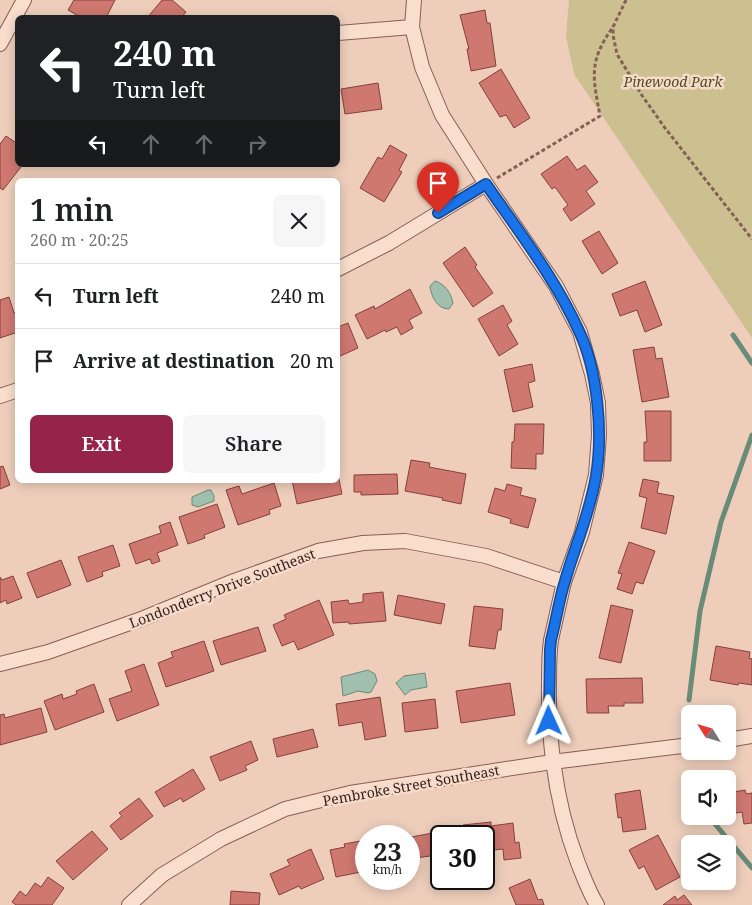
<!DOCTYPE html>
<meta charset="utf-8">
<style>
body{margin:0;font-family:"Noto Serif",serif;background:#f6f6f6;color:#202124;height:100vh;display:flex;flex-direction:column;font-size:19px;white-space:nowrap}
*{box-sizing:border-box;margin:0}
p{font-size:16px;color:#757577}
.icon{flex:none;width:28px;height:28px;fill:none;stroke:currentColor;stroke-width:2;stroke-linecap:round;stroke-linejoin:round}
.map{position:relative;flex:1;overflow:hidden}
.side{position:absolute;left:15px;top:178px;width:325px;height:305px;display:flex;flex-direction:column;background:#fff;border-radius:8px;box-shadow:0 2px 12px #0003}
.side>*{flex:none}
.top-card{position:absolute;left:15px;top:15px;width:325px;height:152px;border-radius:8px;box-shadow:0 2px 12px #0003;background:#202124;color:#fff;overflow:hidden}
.needle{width:32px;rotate:307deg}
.fabs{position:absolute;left:681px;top:705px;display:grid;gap:10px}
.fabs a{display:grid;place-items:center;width:55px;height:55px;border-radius:8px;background:#fff;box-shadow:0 2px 12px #0003;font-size:25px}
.speed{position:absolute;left:355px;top:825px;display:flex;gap:10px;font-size:25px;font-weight:700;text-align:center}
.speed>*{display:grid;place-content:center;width:65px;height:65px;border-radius:50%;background:#fff;box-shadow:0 2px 12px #0003;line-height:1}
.speed small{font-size:12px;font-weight:400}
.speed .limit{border:2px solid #111;border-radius:8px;background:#fff;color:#111}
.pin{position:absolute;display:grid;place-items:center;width:42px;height:42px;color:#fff;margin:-51px -21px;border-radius:50% 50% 50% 0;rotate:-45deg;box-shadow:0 0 5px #0007}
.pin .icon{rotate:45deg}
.me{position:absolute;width:55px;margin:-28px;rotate:359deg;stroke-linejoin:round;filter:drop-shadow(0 0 4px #0008)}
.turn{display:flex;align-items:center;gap:18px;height:105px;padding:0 15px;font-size:22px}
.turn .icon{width:65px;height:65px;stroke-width:2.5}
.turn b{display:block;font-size:35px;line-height:42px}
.lanes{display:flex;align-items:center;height:48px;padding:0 15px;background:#0003;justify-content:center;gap:25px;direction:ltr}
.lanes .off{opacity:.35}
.round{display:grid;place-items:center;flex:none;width:52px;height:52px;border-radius:8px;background:#f6f6f6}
.summary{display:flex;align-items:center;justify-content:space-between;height:85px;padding:0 15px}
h1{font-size:30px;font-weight:600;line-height:38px}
.primary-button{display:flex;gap:10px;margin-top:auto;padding:10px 15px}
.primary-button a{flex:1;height:58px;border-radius:8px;background:#96244a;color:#fff;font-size:20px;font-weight:600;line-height:58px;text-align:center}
.primary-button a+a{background:#f6f6f6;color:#202124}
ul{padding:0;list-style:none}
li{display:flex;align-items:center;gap:15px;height:65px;padding:0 15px;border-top:1px solid #e0e0e0}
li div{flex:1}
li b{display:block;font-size:19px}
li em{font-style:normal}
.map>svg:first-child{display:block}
</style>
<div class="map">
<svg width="752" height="905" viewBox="0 0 752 905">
<rect width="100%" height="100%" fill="#eecebb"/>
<polygon fill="#ccbf90" points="569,0 752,0 752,338 574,74 566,36"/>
<g fill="#a0bfac" stroke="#688c77">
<path d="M435,281C445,284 451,293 453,303L449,309C437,309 431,296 430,286Z"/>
<polygon points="208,490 211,490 214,496 214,501 198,507 192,505 192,497"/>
<polygon points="368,670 375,674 377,681 371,692 368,693 358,691 343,696 341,677"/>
<polygon points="425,673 427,687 411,690 405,695 396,683 404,676"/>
</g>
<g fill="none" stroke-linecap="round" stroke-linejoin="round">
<g stroke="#688c77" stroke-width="5">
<polyline points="733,335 752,363"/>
<polyline points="689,700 700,611 721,522 752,435"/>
<polyline points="715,824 752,868"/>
</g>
</g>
<g fill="#ce7870" stroke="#85403b">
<polygon points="74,0 115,0 106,18 82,18 68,10"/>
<polygon points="162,0 172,0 186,12 181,18 147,18"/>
<polygon points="485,10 487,23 490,23 496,66 471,71 467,49 469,49 460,15"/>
<polygon points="501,69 530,118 514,128 506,115 500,117 479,83"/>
<polygon points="378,83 382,109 345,114 341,89"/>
<polygon points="6,136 18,144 18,165 21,167 3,190 0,188 0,144"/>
<polygon points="390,145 407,155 399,170 402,172 384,202 360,188 378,157 382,159"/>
<polygon points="567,156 577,170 585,165 598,182 586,191 595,204 571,221 563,209 568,205 555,187 552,189 541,174"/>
<polygon points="599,231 618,263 602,274 582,241"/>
<polygon points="465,247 477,265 475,267 493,293 473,307 443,263"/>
<polygon points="645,281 662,325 645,332 637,310 620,316 612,294"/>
<polygon points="410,289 422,313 409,320 413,328 401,335 397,327 386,332 385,330 367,339 355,315 374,306 375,309"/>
<polygon points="9,297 14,313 18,312 18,332 0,338 0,300"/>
<polygon points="503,305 512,321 507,325 518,344 499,356 478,319"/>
<polygon points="348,323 358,348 338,357 338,327"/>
<polygon points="654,347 656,359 662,358 669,397 642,402 633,350"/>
<polygon points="532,364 535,381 528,383 533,407 513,412 504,370"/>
<polygon points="645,411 671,411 671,461 644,461 644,442 647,442"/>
<polygon points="515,424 544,424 543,454 536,454 536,469 511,468 512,442 514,442"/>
<polygon points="411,460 430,463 429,467 466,474 461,504 442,500 443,498 405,491"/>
<polygon points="3,466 10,485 0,489 0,467"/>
<polygon points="397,474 398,494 361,495 361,492 354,492 354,475"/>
<polygon points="338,475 342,494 297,504 292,480 338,480"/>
<polygon points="643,479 659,482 657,493 674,496 666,534 641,528 647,498 639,496"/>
<polygon points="274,483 281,506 269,510 270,514 238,525 226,490 239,486 242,494"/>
<polygon points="507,484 522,488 520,495 536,499 528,528 510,523 511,519 488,512 495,488 505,491"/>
<polygon points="217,504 225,527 204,535 205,538 188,544 179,517"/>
<polygon points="170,522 178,545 157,553 160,561 152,564 150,559 136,564 129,544 161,533 159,526"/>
<polygon points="629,542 655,551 643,584 636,582 632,594 617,589 622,574 618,573"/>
<polygon points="113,545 120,566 102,572 103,576 87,582 78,557"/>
<polygon points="61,560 71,585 37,598 27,573"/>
<polygon points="13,576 22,598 7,604 6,600 0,603 0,577 2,580"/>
<polygon points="383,592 386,621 349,624 349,622 333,623 331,602 348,600 349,604 363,602 363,594"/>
<polygon points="398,595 445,604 441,624 394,615"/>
<polygon points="319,600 334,635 298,650 294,641 282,646 273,625 286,619 284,615"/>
<polygon points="611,605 633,610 621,663 599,658"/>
<polygon points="474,606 503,609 501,630 498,630 495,649 469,646"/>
<polygon points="258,627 266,651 221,665 213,641"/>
<polygon points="204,641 214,671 166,687 158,663 173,657 171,652"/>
<polygon points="716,646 750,652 749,658 752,659 752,685 739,683 738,685 710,680"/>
<polygon points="144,664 159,705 117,721 109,699 132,691 125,671"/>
<polygon points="642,678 643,703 624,703 624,706 608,706 609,713 587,713 586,679"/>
<polygon points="510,683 515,715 461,723 456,691"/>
<polygon points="94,684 104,712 55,730 44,701 62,694 63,699 77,694 76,691"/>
<polygon points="380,697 386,736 365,740 362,722 339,726 336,704"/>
<polygon points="435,699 438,728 405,732 402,703"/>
<polygon points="41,708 47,732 0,745 0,715 4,714 5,718"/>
<polygon points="313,729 318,747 277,757 273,739"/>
<polygon points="251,741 258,760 245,766 247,770 220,781 210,757"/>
<polygon points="193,769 205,789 183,802 181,798 164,807 155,792"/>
<polygon points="640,790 646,829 623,832 621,817 618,818 615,794"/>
<polygon points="745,790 746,794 752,793 752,823 744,824 742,812 730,814 728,793"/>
<polygon points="139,798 153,816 121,840 110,826 122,816 119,813"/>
<polygon points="491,822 491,826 513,823 515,843 519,842 521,858 504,860 503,849 484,851 484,836 465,836 463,825"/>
<polygon points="92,831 108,849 73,880 56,861"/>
<polygon points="433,833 437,855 409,859 409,836 394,836 410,834 411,837"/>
<polygon points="658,835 680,877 656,890 644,866 639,869 629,850"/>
<polygon points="366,840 366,871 336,877 330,850 345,847 344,844"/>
<polygon points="311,849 324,879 301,889 299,886 279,895 270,874 290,865 287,860"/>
<polygon points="48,877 64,888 52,905 16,905 12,902 20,891 26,896 35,883 41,887"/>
<polygon points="530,879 538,900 542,899 544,905 516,905 509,888"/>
<polygon points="231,891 260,893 259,905 230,905"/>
<polygon points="684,895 692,905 663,905 675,896 677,900"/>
</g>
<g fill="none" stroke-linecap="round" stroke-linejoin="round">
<g stroke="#865f55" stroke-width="16">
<g id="minor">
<path d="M414,0L412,27L422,67L442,115L486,184L556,286L580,332L592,374L598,403L599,435L596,475L582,532L564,582L551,640C549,654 549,668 549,682C548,744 556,805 578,863C584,878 589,892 597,905"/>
<polyline points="338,33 412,27"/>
<polyline points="0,44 24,0"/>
<polyline points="338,269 389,243 486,184"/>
<polyline points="0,396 18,390"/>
<polyline points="0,664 48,652 144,618 234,581 318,551 363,543 405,541 486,556 564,582"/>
<polyline points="728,740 752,736"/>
<polyline points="129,905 162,875 221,839 285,809 350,793 552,762 690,745"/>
</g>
</g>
<g stroke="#865f55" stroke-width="3" stroke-dasharray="4 2.5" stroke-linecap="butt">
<polyline points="626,0 613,27 613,35 617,54 641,94 665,128 752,239"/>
<path d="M497,178L600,116C593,77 588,62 613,27"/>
</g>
<use href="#minor" stroke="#f9dece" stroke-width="14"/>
</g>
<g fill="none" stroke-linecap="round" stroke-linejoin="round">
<g stroke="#114b97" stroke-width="12">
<path id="route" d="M438,213L486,184C519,232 555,278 579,331C598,371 603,433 596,476C590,513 575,546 565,581C559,600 556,621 551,640L550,650L549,721"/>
</g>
<use href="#route" stroke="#1a73e8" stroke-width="9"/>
</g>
<g text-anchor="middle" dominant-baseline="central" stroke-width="5" stroke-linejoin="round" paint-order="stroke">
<g font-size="14" font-style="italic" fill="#514d21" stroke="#f6dbcb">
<text x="673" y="81">Pinewood Park</text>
</g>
<g font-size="14" fill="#341e1a" stroke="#f6dbcb">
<text transform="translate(222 588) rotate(-21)">Londonderry Drive Southeast</text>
<text transform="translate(411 785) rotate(-10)">Pembroke Street Southeast</text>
</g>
</g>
</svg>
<div class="fabs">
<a><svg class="needle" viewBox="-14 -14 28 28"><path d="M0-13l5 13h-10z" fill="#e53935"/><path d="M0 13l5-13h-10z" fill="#757577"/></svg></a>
<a><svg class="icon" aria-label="sound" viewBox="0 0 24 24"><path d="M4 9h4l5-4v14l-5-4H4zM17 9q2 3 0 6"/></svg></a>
<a><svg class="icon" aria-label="layers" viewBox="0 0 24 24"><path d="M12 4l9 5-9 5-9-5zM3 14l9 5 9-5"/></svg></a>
</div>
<div class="speed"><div>23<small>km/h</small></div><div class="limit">30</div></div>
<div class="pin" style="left:438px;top:213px;background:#d93025"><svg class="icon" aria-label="arrive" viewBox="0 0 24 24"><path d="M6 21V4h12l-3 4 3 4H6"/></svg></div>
<svg class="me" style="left:549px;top:721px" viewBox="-20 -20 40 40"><path d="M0-17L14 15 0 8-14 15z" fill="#1a73e8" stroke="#fff" stroke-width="4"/></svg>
<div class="top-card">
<div class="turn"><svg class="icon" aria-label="left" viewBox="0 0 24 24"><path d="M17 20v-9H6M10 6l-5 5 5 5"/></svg><div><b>240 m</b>Turn left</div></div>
<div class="lanes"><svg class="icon" aria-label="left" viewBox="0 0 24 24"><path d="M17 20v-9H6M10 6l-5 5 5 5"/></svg><svg class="icon off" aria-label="ahead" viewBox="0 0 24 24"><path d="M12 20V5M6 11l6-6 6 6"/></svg><svg class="icon off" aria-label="ahead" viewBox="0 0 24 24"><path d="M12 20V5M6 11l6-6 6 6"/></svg><svg class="icon off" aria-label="right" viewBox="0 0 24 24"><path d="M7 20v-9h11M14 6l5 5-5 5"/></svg></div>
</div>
<section class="side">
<div class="summary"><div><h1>1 min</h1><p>260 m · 20:25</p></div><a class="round"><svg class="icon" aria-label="close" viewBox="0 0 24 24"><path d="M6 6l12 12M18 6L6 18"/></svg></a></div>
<ul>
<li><svg class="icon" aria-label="left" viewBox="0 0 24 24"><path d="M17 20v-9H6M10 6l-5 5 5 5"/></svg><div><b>Turn left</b></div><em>240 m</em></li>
<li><svg class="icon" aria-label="arrive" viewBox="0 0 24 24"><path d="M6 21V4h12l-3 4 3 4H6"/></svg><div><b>Arrive at destination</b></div><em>20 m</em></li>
</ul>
<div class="primary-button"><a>Exit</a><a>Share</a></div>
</section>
</div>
